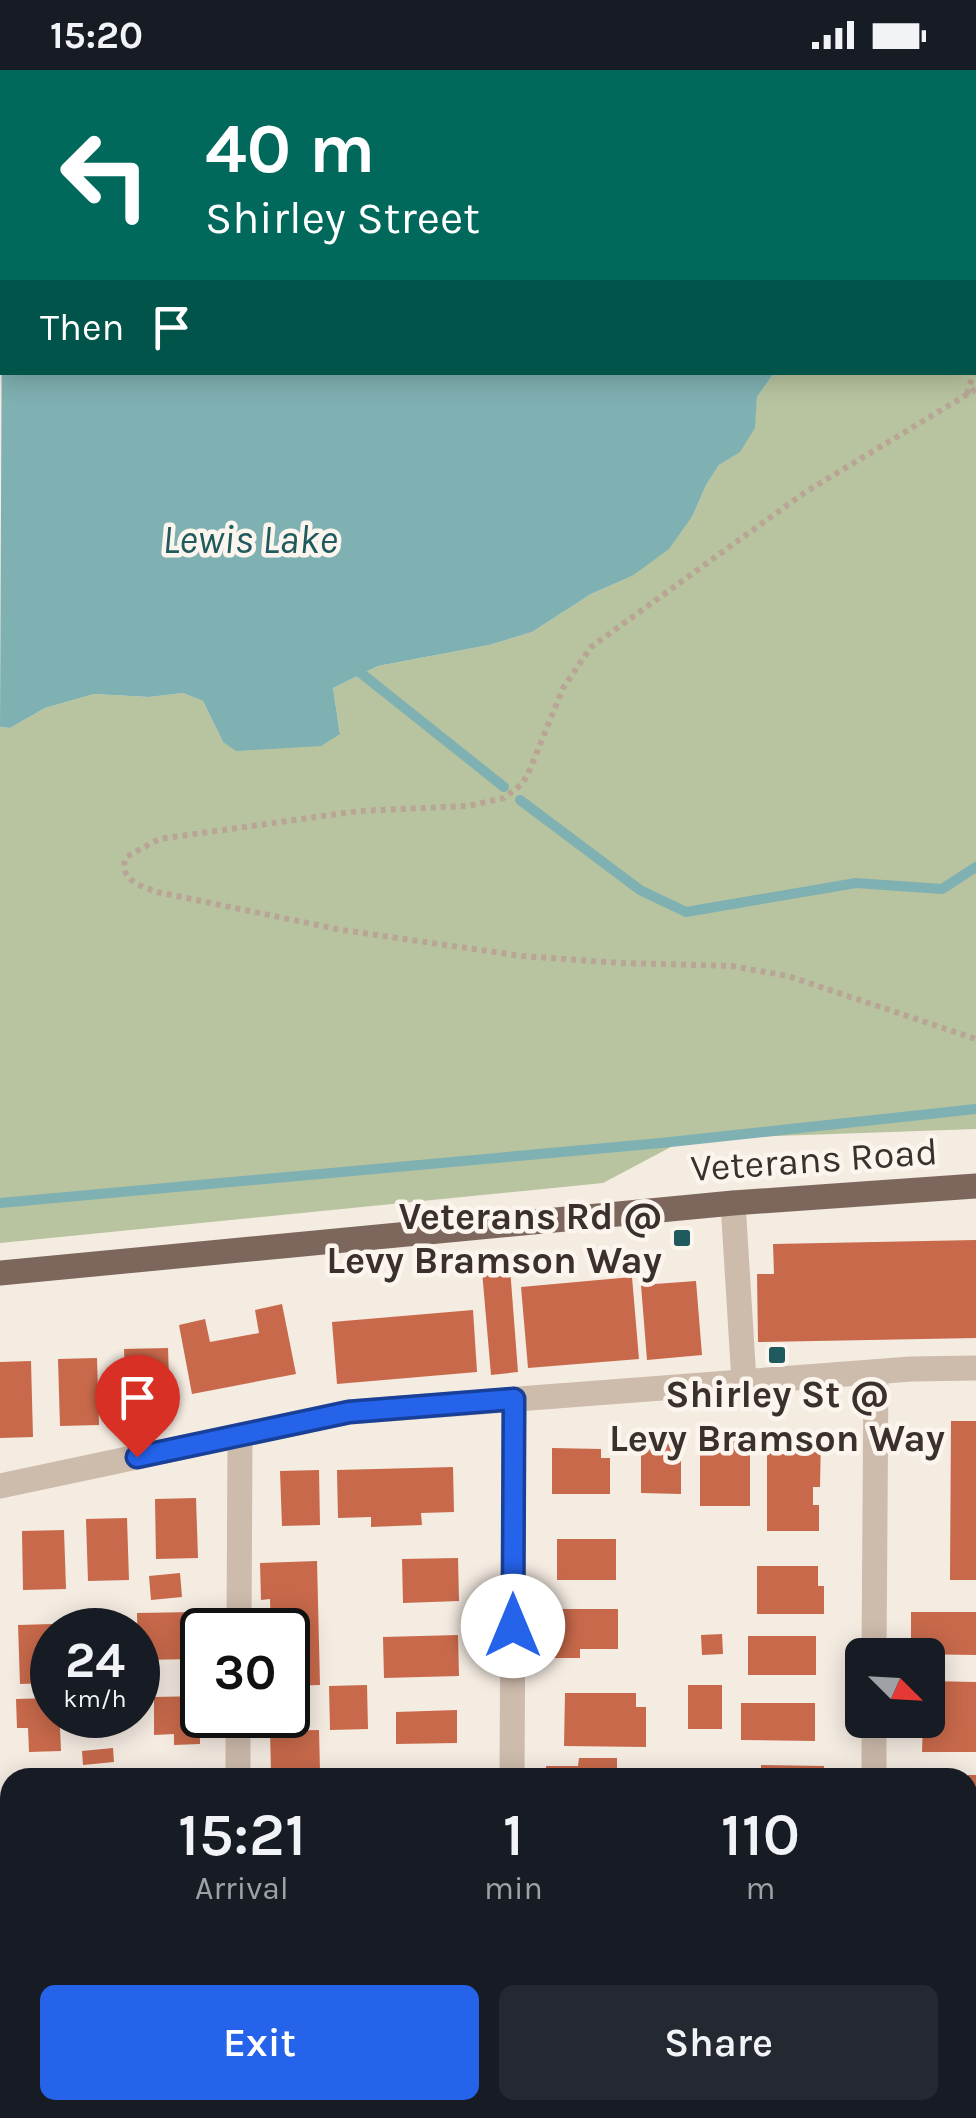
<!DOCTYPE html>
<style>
body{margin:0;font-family:Karla,sans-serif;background:#242831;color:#f1f3f6;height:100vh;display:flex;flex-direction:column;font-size:38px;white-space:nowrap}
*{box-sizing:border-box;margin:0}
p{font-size:32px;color:#9ea1a6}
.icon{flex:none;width:55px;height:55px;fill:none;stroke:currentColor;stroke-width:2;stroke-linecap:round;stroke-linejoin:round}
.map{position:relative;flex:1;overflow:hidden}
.panel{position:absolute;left:0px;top:1698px;width:978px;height:352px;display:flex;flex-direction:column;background:#171b24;border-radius:30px 30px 0 0;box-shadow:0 5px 25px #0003}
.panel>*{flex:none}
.banner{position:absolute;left:0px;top:0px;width:978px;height:305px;box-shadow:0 5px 25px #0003;background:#00695c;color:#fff;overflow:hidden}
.needle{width:65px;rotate:114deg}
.fabs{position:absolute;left:845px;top:1568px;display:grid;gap:20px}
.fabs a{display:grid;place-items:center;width:100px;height:100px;border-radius:15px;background:#171b24;box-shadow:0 5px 25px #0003;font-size:50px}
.speed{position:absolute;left:30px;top:1538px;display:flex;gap:20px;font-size:50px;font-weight:700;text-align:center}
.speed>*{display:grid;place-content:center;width:130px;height:130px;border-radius:50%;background:#171b24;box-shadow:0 5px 25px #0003;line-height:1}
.speed small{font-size:25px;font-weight:400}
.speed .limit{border:5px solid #111;border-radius:15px;background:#fff;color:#111}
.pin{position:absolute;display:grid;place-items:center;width:85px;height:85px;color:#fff;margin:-102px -42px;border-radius:50% 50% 50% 0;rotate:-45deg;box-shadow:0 0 10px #0007}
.pin .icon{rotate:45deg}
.me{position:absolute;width:110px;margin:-55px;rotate:0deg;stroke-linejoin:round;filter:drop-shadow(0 0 8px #0008)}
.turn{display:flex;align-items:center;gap:35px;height:210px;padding:0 40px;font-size:45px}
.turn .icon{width:130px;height:130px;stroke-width:2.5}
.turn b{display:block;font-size:70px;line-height:85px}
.then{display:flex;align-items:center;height:95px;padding:0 40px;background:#0003;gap:20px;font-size:38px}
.eta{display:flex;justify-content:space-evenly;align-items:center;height:170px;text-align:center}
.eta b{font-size:60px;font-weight:600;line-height:70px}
.cta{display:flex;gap:20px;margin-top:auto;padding:20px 40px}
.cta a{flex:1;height:115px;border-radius:15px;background:#2563eb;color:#fff;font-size:40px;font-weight:600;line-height:115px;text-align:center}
.cta a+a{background:#242831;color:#f1f3f6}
.status{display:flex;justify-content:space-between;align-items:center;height:70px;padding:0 50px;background:#171b24;direction:ltr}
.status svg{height:28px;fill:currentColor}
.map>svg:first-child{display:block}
</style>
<div class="status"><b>15:20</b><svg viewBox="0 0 49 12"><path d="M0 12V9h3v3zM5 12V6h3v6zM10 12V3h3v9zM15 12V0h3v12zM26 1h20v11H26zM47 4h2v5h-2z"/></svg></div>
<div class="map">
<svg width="976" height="2048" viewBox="0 0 976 2048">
<rect width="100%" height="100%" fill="#f4ebe1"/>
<g fill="#b8c4a0">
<polygon points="117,0 779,0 113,2"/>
<polygon points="941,0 976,0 976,1059 686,1069 603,1113 0,1173 0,657 10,658 45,638 94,624 149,627 183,623 203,631 223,672 340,663 333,618 378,596 489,575 532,562 591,524 632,506 693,445 706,415 719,395 739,382 754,359 757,327 774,303 975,302 975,2 940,2"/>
<polygon points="2,61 2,218 0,219 0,62"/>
</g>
<g fill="#7fb0b2">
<polygon points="779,0 941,0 777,2"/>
<polygon points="2,218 2,302 774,303 757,327 755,358 740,382 719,395 706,415 693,445 669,479 632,506 591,524 532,562 489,575 378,596 333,618 340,664 321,676 236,681 223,672 203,631 183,623 149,627 94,624 45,638 10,658 0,657"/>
</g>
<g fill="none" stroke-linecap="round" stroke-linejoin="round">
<g stroke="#7fb0b2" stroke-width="10">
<polyline points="352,596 504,717"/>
<polyline points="520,730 640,820 686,842 856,813 942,819 976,797"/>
<polyline points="0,1133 661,1073 976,1039"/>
</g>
</g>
<g fill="#c8694b">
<polygon points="976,1170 976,1268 758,1272 757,1204 774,1204 773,1174"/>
<polygon points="510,1198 518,1302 491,1305 482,1201"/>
<polygon points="632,1207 639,1289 528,1298 521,1217"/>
<polygon points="696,1211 702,1285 647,1290 641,1215"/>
<polygon points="282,1234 296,1304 192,1324 179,1255 205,1249 210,1272 259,1263 255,1240"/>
<polygon points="473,1240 477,1302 337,1314 332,1252"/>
<polygon points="168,1278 170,1340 126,1341 124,1279"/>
<polygon points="97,1288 99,1355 60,1356 58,1289"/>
<polygon points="31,1291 33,1367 0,1368 0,1292"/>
<polygon points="951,1351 976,1351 976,1510 950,1510"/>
<polygon points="767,1365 821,1365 820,1417 813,1417 813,1435 819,1435 819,1461 767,1461"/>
<rect x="700" y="1369" width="50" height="67"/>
<polygon points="641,1371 681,1372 681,1424 641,1423"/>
<polygon points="552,1378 601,1379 601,1388 610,1388 610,1424 552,1424"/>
<polygon points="453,1397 454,1442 421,1443 422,1455 371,1457 371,1447 338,1448 337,1400"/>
<polygon points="319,1400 320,1455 282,1456 280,1401"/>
<polygon points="196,1428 198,1488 156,1489 155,1429"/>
<polygon points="127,1448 129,1510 88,1511 86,1449"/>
<polygon points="64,1460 66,1519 23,1520 22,1461"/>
<rect x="557" y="1469" width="59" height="41"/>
<polygon points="458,1488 459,1531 403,1533 402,1489"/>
<polygon points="317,1491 320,1615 288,1616 288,1560 271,1560 270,1529 261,1530 260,1493"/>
<polygon points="757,1496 818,1496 818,1516 824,1516 824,1544 757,1544"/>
<polygon points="180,1503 182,1527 151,1530 149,1506"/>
<polygon points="549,1539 618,1539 618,1579 580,1579 580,1588 549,1588"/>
<polygon points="196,1542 198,1589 138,1590 137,1543"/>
<polygon points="911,1542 976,1542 976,1585 911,1584"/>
<polygon points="87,1553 88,1560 52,1560 52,1613 20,1614 18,1555"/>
<polygon points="722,1564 723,1584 702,1585 701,1565"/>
<polygon points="458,1565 459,1606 384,1608 383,1567"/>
<rect x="748" y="1566" width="68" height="39"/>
<polygon points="928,1611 976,1612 976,1682 922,1682 923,1650 928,1650"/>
<polygon points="367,1615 368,1659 330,1660 329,1616"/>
<rect x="688" y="1615" width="34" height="44"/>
<polygon points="565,1623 636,1623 636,1637 646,1637 646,1677 564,1676"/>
<polygon points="202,1626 202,1645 207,1645 208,1663 200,1663 200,1674 174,1675 174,1664 154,1665 154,1627"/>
<polygon points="52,1628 52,1645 90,1645 90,1656 60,1657 61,1681 29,1682 28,1658 17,1658 16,1629"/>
<polygon points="741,1633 815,1633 815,1671 741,1670"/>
<polygon points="457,1640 457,1673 396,1674 396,1642"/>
<polygon points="319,1660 320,1701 271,1702 270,1661"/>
<polygon points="113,1678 114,1692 83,1695 82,1681"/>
<polygon points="579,1688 617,1688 617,1708 546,1708 546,1696 578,1696"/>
<polygon points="761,1695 824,1696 824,1708 761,1708"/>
<rect x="968" y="1705" width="8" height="48"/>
<polygon points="968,1788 974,1788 976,1828 968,1828"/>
<polygon points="968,1855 976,1856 976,1897 968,1897"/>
<rect x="968" y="1938" width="8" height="33"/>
<rect x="33" y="2040" width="88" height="8"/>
<polygon points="257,2040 314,2040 315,2048 258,2048"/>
<polygon points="398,2040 449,2040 448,2048 397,2048"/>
<rect x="547" y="2040" width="92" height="8"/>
<polygon points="728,2040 813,2040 813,2048 728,2047"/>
<rect x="923" y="2040" width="48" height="8"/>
<polygon points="194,2042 194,2048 143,2048 143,2044"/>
</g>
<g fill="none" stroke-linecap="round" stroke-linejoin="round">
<g stroke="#b9a596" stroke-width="6" stroke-dasharray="5 5" stroke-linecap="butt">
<polyline points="194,0 196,2"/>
<polyline points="220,2 224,0"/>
<polyline points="975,47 976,47"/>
<polyline points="975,69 976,69"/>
<polyline points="0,138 2,137"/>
<path d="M976,319L804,423L591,577L563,618L528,704L522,714L504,728L468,736L359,741L159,769L126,787C118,809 140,816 157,822L342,860L522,886L621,893L732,896L788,906L976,969"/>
<polyline points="967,324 974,302"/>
</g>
<g stroke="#cdbbac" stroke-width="25">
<polyline points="733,1133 744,1311"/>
<polyline points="0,1416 349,1342 911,1299 976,1298"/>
<polyline points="239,1560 240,1365"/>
<polyline points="874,1585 876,1302"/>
<polyline points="238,1708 238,1645"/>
<polyline points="512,1708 514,1329"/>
<polyline points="874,1708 874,1650"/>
<polyline points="0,2036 0,2048"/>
<polyline points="237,2048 237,2040"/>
<polyline points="510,2048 510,2040"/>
<polyline points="872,2048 872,2040"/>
</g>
<polyline stroke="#7d675c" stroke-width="25" points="0,1203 733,1133 976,1116"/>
</g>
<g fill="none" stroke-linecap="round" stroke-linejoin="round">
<g stroke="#184099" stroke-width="25">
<polyline id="route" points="137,1387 349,1342 514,1329 513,1556"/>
</g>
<use href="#route" stroke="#2563eb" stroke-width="18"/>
</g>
<g fill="#1f5a5e" stroke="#fbf5ee" stroke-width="4">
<rect x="672" y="1158" width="20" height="20" rx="5"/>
<rect x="767" y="1275" width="20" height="20" rx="5"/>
</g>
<g text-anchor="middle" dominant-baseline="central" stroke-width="9" stroke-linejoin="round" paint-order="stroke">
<g font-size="38" fill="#3b302b" stroke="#fbf5ee">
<text transform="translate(814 1090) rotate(-4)">Veterans Road</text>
</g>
<g font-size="38" font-weight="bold" fill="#3b302b" stroke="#fbf5ee" text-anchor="end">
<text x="662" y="1146">Veterans Rd @<tspan x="662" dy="44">Levy Bramson Way</tspan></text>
<text x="777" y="1324" text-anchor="middle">Shirley St @<tspan x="777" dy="44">Levy Bramson Way</tspan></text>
</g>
<g font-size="40" font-style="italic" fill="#1f5a5e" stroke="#fbf5ee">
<text x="250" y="469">Lewis Lake</text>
</g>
</g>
</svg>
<div class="fabs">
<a><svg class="needle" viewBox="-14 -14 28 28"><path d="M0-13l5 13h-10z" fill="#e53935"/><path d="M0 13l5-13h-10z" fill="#9ea1a6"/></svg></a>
</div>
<div class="speed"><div>24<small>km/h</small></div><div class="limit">30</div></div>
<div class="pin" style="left:137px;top:1387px;background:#d93025"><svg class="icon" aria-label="arrive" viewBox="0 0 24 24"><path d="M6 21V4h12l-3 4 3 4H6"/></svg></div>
<svg class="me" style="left:513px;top:1556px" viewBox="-20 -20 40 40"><circle r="19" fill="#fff"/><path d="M0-13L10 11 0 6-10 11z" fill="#2563eb"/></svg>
<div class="banner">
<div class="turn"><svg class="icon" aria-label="left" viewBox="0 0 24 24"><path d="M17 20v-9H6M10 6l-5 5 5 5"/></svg><div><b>40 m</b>Shirley Street</div></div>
<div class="then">Then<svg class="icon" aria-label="arrive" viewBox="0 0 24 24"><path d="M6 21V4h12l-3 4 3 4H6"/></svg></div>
</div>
<section class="panel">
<div class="eta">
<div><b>15:21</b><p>Arrival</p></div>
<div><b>1</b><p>min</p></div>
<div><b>110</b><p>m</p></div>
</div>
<div class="cta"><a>Exit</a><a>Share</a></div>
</section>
</div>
